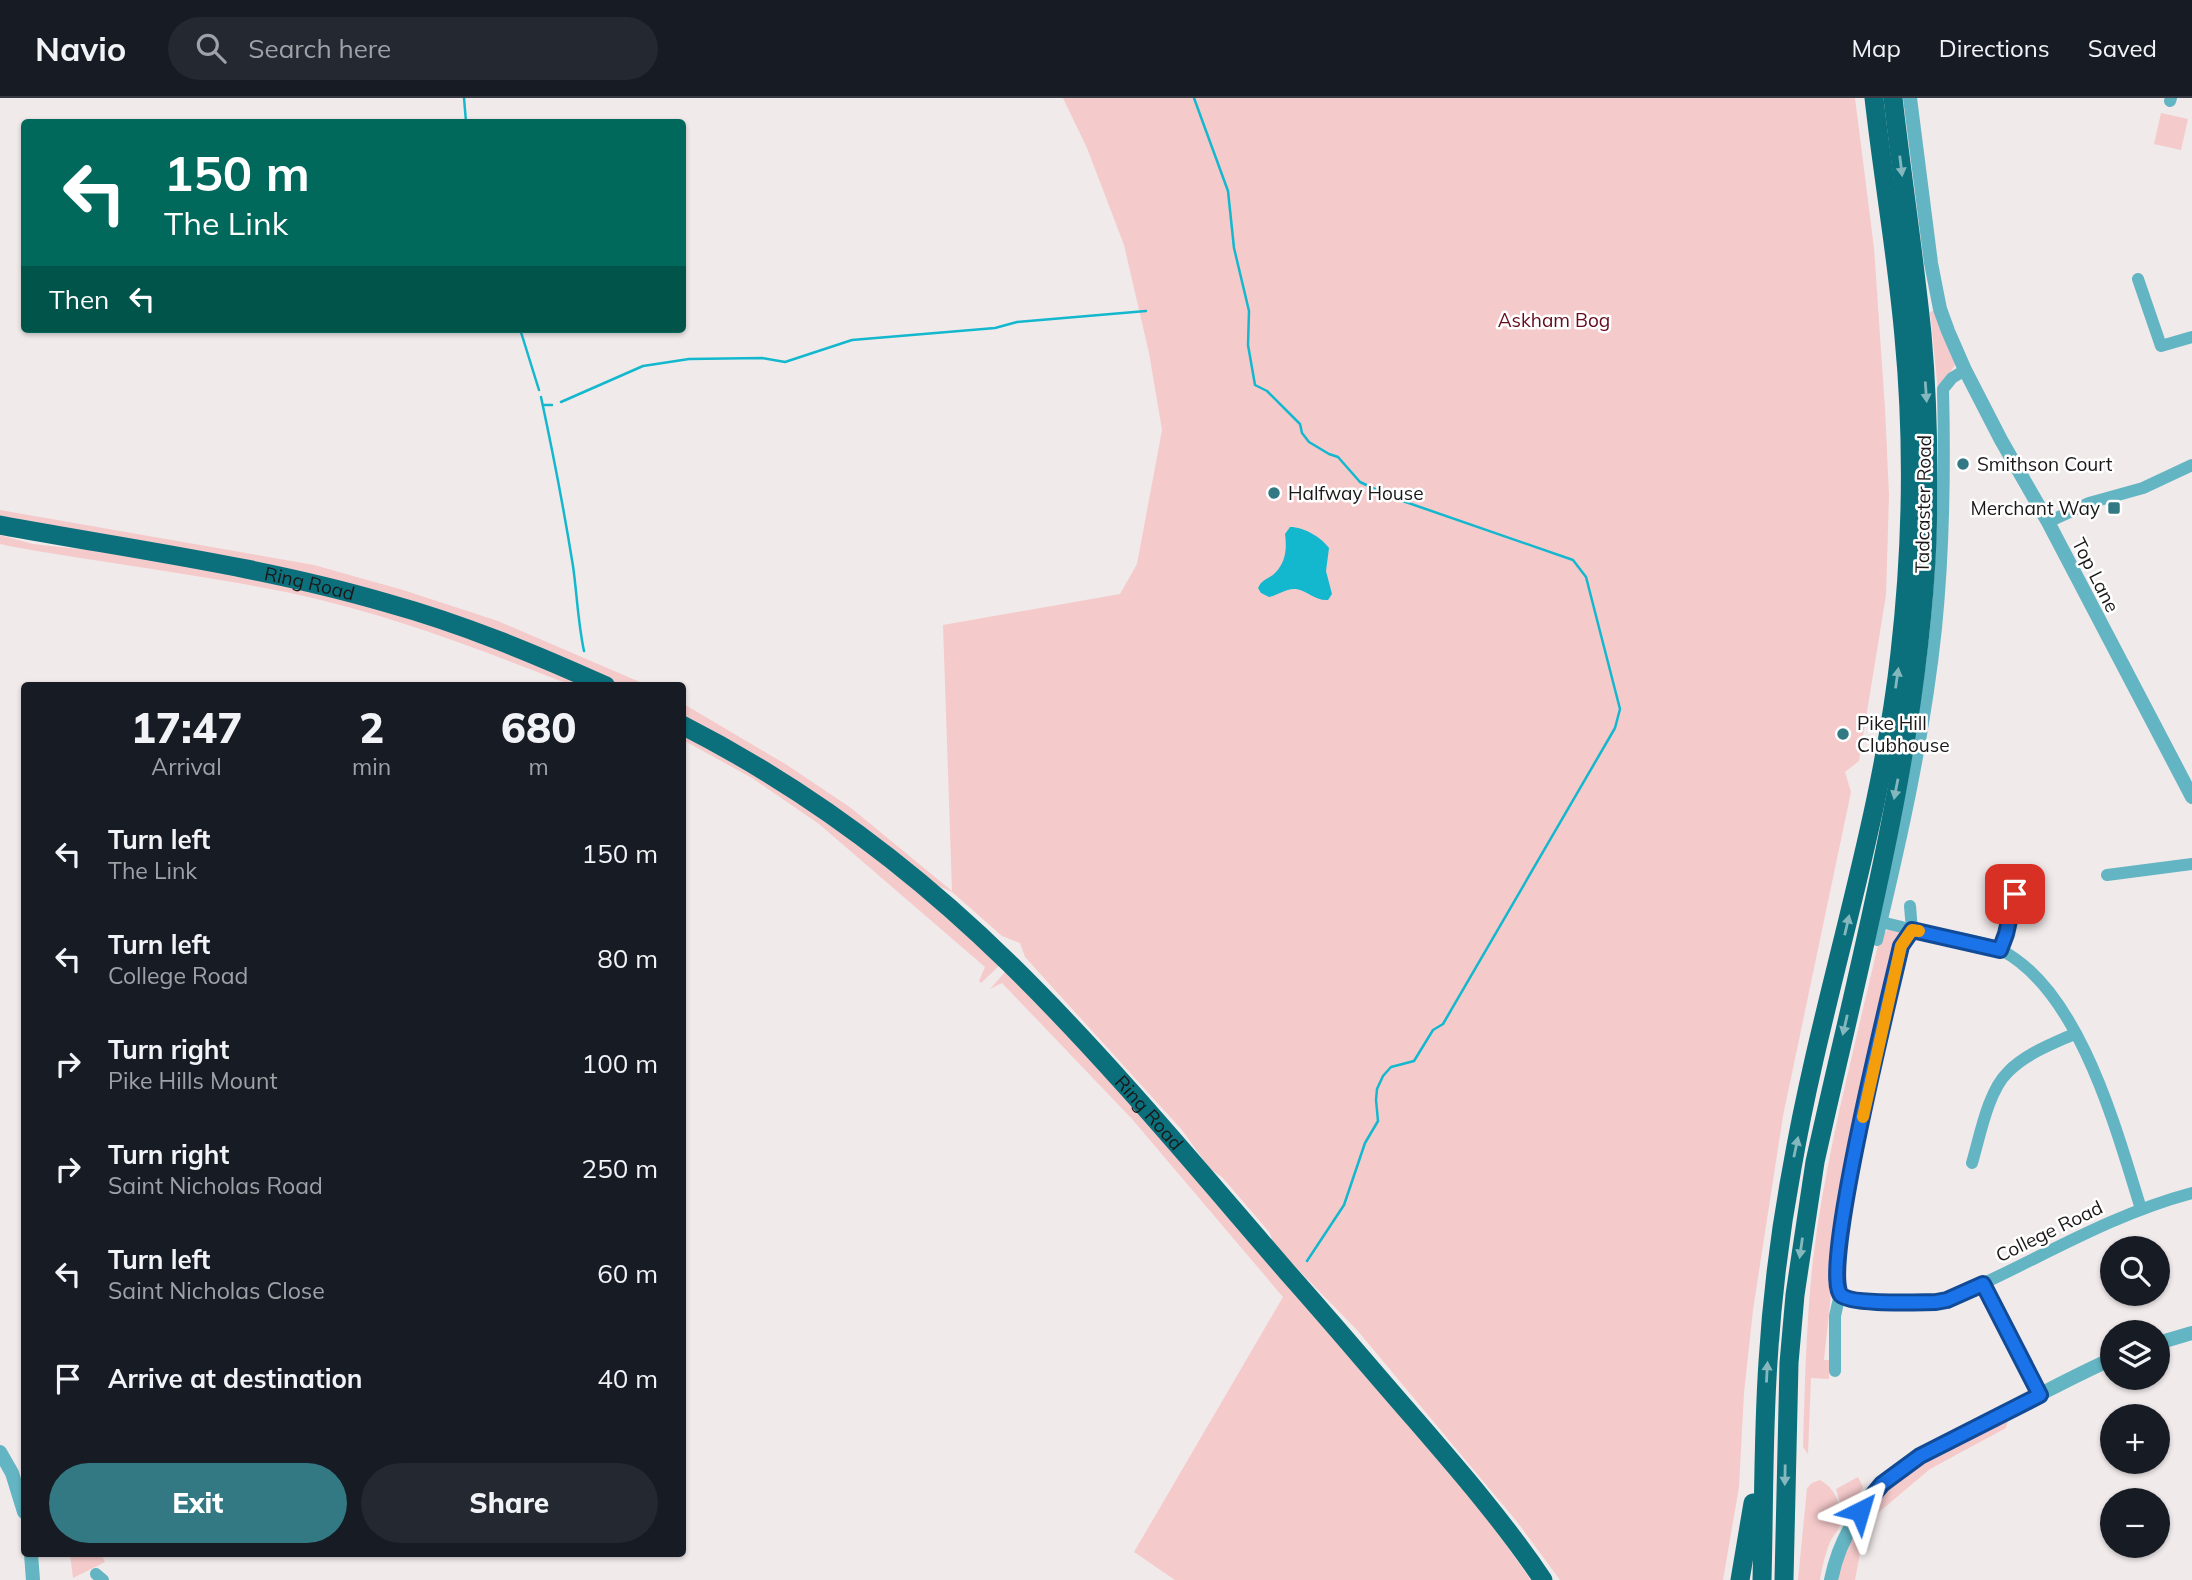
<!DOCTYPE html>
<meta charset="utf-8">
<style>
body{margin:0;font-family:Mulish,sans-serif;background:#242831;color:#f1f3f6;height:100vh;display:flex;flex-direction:column;font-size:26px;white-space:nowrap}
*{box-sizing:border-box;margin:0}
p{font-size:23px;color:#9ea1a6}
.icon{flex:none;width:38px;height:38px;fill:none;stroke:currentColor;stroke-width:2;stroke-linecap:round;stroke-linejoin:round}
.map{position:relative;flex:1;overflow:hidden}
.details{position:absolute;left:21px;top:584px;width:665px;height:875px;display:flex;flex-direction:column;background:#171b24;border-radius:7px;box-shadow:0 2px 5px #0004}
.details>*{flex:none}
.hud{position:absolute;left:21px;top:21px;width:665px;height:214px;border-radius:7px;box-shadow:0 2px 5px #0004;background:#00695c;color:#fff;overflow:hidden}
.controls{position:absolute;left:2100px;top:1138px;display:grid;gap:14px}
.controls a{display:grid;place-items:center;width:70px;height:70px;border-radius:50%;background:#171b24;box-shadow:0 2px 5px #0004;font-size:35px}
.pin{position:absolute;display:grid;place-items:center;width:60px;height:60px;color:#fff;margin:-30px;border-radius:14px;box-shadow:0 4px 10px #0006}
.me{position:absolute;width:77px;margin:-38px;rotate:40deg;stroke-linejoin:round;filter:drop-shadow(0 0 5px #0008)}
.turn{display:flex;align-items:center;gap:24px;height:147px;padding:0 28px;font-size:32px}
.turn .icon{width:91px;height:91px;stroke-width:2.5}
.turn b{display:block;font-size:49px;line-height:60px}
.then{display:flex;align-items:center;height:66px;padding:0 28px;background:#0003;gap:14px;font-size:26px}
.eta{display:flex;justify-content:space-evenly;align-items:center;height:119px;text-align:center}
.eta b{font-size:42px;font-weight:800;line-height:49px}
.button{display:flex;gap:14px;margin-top:auto;padding:14px 28px}
.button a{flex:1;height:80px;border-radius:42px;background:#327984;color:#fff;font-size:28px;font-weight:800;line-height:80px;text-align:center}
.button a+a{background:#242831;color:#f1f3f6}
ul{padding:0;list-style:none}
li{display:flex;align-items:center;gap:21px;height:105px;padding:0 28px}
li div{flex:1}
li b{display:block;font-size:26px}
li em{font-style:normal}
header{display:flex;align-items:center;gap:42px;box-sizing:border-box;height:98px;padding:0 35px;background:#171b24;border-bottom:2px solid #363941}
header strong{font-size:33px}
nav{display:flex;gap:38px;margin-inline-start:auto;font-size:24px}
.search{width:490px;height:63px;background:#242831;display:flex;align-items:center;gap:18px;box-sizing:border-box;padding:0 24px;border-radius:38px;color:#9ea1a6;font-size:26px}
.map>svg:first-child{display:block}
</style>
<header>
<strong>Navio</strong>
<div class="search"><svg class="icon" aria-label="search" viewBox="0 0 24 24"><circle cx="10" cy="10" r="6"/><path d="M15 15l6 6"/></svg>Search here</div>
<nav><a>Map</a><a>Directions</a><a>Saved</a></nav>
</header>
<div class="map">
<svg width="2192" height="1482" viewBox="0 0 2192 1482">
<rect width="100%" height="100%" fill="#f1eaea"/>
<g fill="#f5cacb">
<polygon points="1063,0 1855,0 1874,150 1885,310 1889,397 1886,497 1859,663 1845,674 1851,694 1783,1018 1753,1212 1744,1295 1739,1389 1723,1482 1560,1482 1518,1425 1357,1232 1273,1146 1270,1135 1222,1079 1210,1071 1182,1032 1025,859 1020,845 1002,838 952,794 932,785 683,619 682,605 787,667 851,710 952,793 943,527 1120,496 1137,466 1162,332 1149,255 1124,147 1087,50"/>
<polygon points="2161,15 2188,21 2181,52 2154,46"/>
<polygon points="1937,212 1955,267 1938,293 1930,214"/>
<polygon points="0,412 314,467 403,492 498,523 649,588 620,588 517,544 0,421"/>
<path d="M0,437L33,446L117,455L295,489L422,522L589,588H573C482,552 388,516 291,495C197,476 103,465 9,448L0,446Z"/>
<path d="M682,636C735,665 788,695 837,731C894,773 948,819 1001,866L981,885L979,883L985,869L819,726L752,680L683,642Z"/>
<path d="M1889,831L1904,835L1838,1131L1824,1262H1830L1829,1281L1811,1280L1808,1356L1803,1349C1805,1287 1806,1224 1813,1162C1826,1053 1856,945 1880,838Z"/>
<polygon points="1006,873 1124,997 1472,1399 1531,1482 1175,1482 1134,1454 1283,1199 1132,1021 1002,885 990,891"/>
<path d="M2009,1318L2006,1330L1930,1371L1879,1414L1862,1444L1855,1482H1837C1842,1469 1845,1454 1851,1441C1884,1377 1949,1350 2009,1318Z"/>
<polygon points="1858,1379 1863,1389 1844,1419 1836,1391"/>
<path d="M1820,1382C1836,1391 1842,1407 1840,1425C1840,1431 1833,1438 1830,1444C1825,1456 1822,1469 1820,1482H1798L1807,1390L1812,1385Z"/>
<polygon points="70,1456 101,1456 105,1464 73,1480"/>
</g>
<path fill="#13b8ce" d="M1290,429C1304,429 1321,439 1329,450L1326,473L1332,496L1328,502C1315,503 1308,493 1296,491C1286,490 1278,497 1269,499L1261,495L1258,490C1262,481 1269,481 1275,475C1286,464 1287,450 1285,436Z"/>
<g fill="none" stroke-linecap="round" stroke-linejoin="round">
<g stroke="#13b8ce" stroke-width="2.5">
<polyline points="464,0 466,24"/>
<polyline points="1194,0 1228,93 1234,150 1249,213 1248,247 1255,287 1267,293 1300,326 1302,335 1309,344 1329,356 1338,359 1360,384 1394,400 1573,462 1586,479 1620,611 1615,630 1443,926 1433,932 1414,963 1391,969 1383,978 1377,991 1376,1002 1378,1023 1365,1045 1344,1107 1307,1163"/>
<polyline points="520,231 539,292"/>
<path d="M541,299C553,355 564,412 573,468C577,496 578,525 584,553"/>
<polyline points="561,304 643,268 689,261 762,260 785,264 852,242 995,230 1017,224 1146,213"/>
<polyline points="543,307 552,307"/>
</g>
<g stroke="#64b5c3" stroke-width="12">
<polyline points="2170,3 2171,0"/>
<polyline points="2138,181 2161,248 2192,239"/>
<polyline points="2048,424 2089,405 2143,390 2192,367"/>
<polyline points="2107,777 2192,766"/>
<polyline points="1881,824 1902,829"/>
<path d="M1912,832C1937,837 1979,841 2001,852C2080,893 2116,1031 2141,1111"/>
<path d="M1877,842C1902,739 1925,635 1936,530C1944,450 1945,370 1943,291L1952,280L1965,272"/>
<polyline points="1999,852 2006,836 2015,796"/>
<path d="M1972,1065C1980,1038 1988,993 2008,974C2025,956 2052,946 2074,936"/>
<polyline points="1983,1186 2040,1297"/>
<path d="M1840,1196C1861,1209 1911,1204 1936,1204L1947,1202C2029,1167 2105,1118 2192,1095"/>
<polyline points="1835,1273 1835,1218 1840,1196 1837,1189 1838,1161 1847,1091 1901,848 1912,832 1910,808"/>
<polyline points="96,1476 103,1482"/>
</g>
<g stroke="#64b5c3" stroke-width="14">
<polyline points="1910,0 1931,165 1940,211 1948,233 1965,272 2001,342 2048,424 2192,699"/>
<polyline points="2158,1245 2192,1235"/>
<polyline points="0,1354 12,1375 24,1414"/>
<polyline points="31,1456 33,1482"/>
<path d="M1831,1482C1851,1383 1935,1348 2017,1308C2049,1292 2080,1275 2112,1261"/>
</g>
<g stroke="#0b707c" stroke-width="19">
<path id="s1" d="M0,427C129,451 261,468 387,505C463,526 535,556 606,588"/>
<path id="s2" d="M682,627C802,688 913,771 1009,865C1108,962 1197,1070 1288,1175C1330,1222 1371,1271 1413,1319C1458,1371 1504,1424 1543,1482"/>
<polyline points="1740,1482 1753,1405"/>
<path d="M1762,1482C1764,1409 1763,1336 1768,1264C1772,1199 1780,1134 1792,1070C1822,897 1881,729 1900,555C1912,450 1914,344 1904,239C1897,159 1883,80 1874,0"/>
<path d="M1784,1482L1789,1265L1795,1197L1815,1064C1860,860 1918,652 1927,442C1929,374 1928,304 1922,236C1914,157 1902,79 1893,0"/>
</g>
</g>
<defs><path id="oneway-solid" d="M-6-.8H1V-3.2L6.5 0L1 3.2V.8H-6Z" transform="scale(1.75)"/></defs>
<g fill="#85b8be">
<use href="#oneway-solid" transform="translate(1901 68) rotate(83)"/>
<use href="#oneway-solid" transform="translate(1926 294) rotate(86)"/>
<use href="#oneway-solid" transform="translate(1897 580) rotate(-82)"/>
<use href="#oneway-solid" transform="translate(1896 691) rotate(101)"/>
<use href="#oneway-solid" transform="translate(1847 827) rotate(-77)"/>
<use href="#oneway-solid" transform="translate(1845 927) rotate(103)"/>
<use href="#oneway-solid" transform="translate(1796 1049) rotate(-78)"/>
<use href="#oneway-solid" transform="translate(1801 1150) rotate(98)"/>
<use href="#oneway-solid" transform="translate(1767 1274) rotate(-87)"/>
<use href="#oneway-solid" transform="translate(1785 1377) rotate(91)"/>
</g>
<g fill="none" stroke-linecap="round" stroke-linejoin="round">
<g stroke="#114b97" stroke-width="18">
<path id="route" d="M1860,1413L1882,1386L1920,1358L2040,1297L1983,1186L1947,1202L1936,1204C1919,1204 1851,1207 1841,1197C1820,1175 1891,892 1901,848L1912,832L2000,852L2006,836L2015,796"/>
</g>
<use href="#route" stroke="#1a73e8" stroke-width="12"/>
<polyline stroke="#f59e0b" stroke-width="12" points="1863,1019 1901,848 1912,832 1919,833"/>
</g>
<g fill="#327984" stroke="#fff" stroke-width="2.5">
<circle cx="1963" cy="366" r="7"/>
<circle cx="1274" cy="395" r="7"/>
<rect x="2107" y="403" width="14" height="14" rx="3.5"/>
<circle cx="1843" cy="636" r="7"/>
</g>
<g text-anchor="middle" dominant-baseline="central" stroke-width="5" stroke-linejoin="round" paint-order="stroke">
<g font-size="19" fill="#650a1d" stroke="#fff">
<text x="1554" y="222">Askham Bog</text>
</g>
<g font-size="19" fill="#1b1818" stroke="#fff" text-anchor="start">
<text x="1977" y="366">Smithson Court</text>
<text x="1288" y="395">Halfway House</text>
<text x="2100" y="410" text-anchor="end">Merchant Way</text>
<text x="1857" y="625">Pike Hill<tspan x="1857" dy="22">Clubhouse</tspan></text>
</g>
<g font-size="19" fill="#1b1818" stroke="#fff">
<text transform="translate(1923 406) rotate(-89)">Tadcaster Road</text>
<text transform="translate(2096 477) rotate(63)">Top Lane</text>
<text stroke="none"><textPath href="#s1" startOffset="315">Ring Road</textPath></text>
<text stroke="none"><textPath href="#s2" startOffset="611">Ring Road</textPath></text>
<text transform="translate(2049 1133) rotate(-26)">College Road</text>
</g>
</g>
</svg>
<div class="controls">
<a><svg class="icon" aria-label="search" viewBox="0 0 24 24"><circle cx="10" cy="10" r="6"/><path d="M15 15l6 6"/></svg></a>
<a><svg class="icon" aria-label="layers" viewBox="0 0 24 24"><path d="M12 4l9 5-9 5-9-5zM3 14l9 5 9-5"/></svg></a>
<a>+</a>
<a>−</a>
</div>
<div class="pin" style="left:2015px;top:796px;background:#d93025"><svg class="icon" aria-label="arrive" viewBox="0 0 24 24"><path d="M6 21V4h12l-3 4 3 4H6"/></svg></div>
<svg class="me" style="left:1860px;top:1413px" viewBox="-20 -20 40 40"><path d="M0-17L14 15 0 8-14 15z" fill="#1a73e8" stroke="#fff" stroke-width="4"/></svg>
<div class="hud">
<div class="turn"><svg class="icon" aria-label="left" viewBox="0 0 24 24"><path d="M17 20v-9H6M10 6l-5 5 5 5"/></svg><div><b>150 m</b>The Link</div></div>
<div class="then">Then<svg class="icon" aria-label="left" viewBox="0 0 24 24"><path d="M17 20v-9H6M10 6l-5 5 5 5"/></svg></div>
</div>
<section class="details">
<div class="eta">
<div><b>17:47</b><p>Arrival</p></div>
<div><b>2</b><p>min</p></div>
<div><b>680</b><p>m</p></div>
</div>
<ul>
<li><svg class="icon" aria-label="left" viewBox="0 0 24 24"><path d="M17 20v-9H6M10 6l-5 5 5 5"/></svg><div><b>Turn left</b><p>The Link</p></div><em>150 m</em></li>
<li><svg class="icon" aria-label="left" viewBox="0 0 24 24"><path d="M17 20v-9H6M10 6l-5 5 5 5"/></svg><div><b>Turn left</b><p>College Road</p></div><em>80 m</em></li>
<li><svg class="icon" aria-label="right" viewBox="0 0 24 24"><path d="M7 20v-9h11M14 6l5 5-5 5"/></svg><div><b>Turn right</b><p>Pike Hills Mount</p></div><em>100 m</em></li>
<li><svg class="icon" aria-label="right" viewBox="0 0 24 24"><path d="M7 20v-9h11M14 6l5 5-5 5"/></svg><div><b>Turn right</b><p>Saint Nicholas Road</p></div><em>250 m</em></li>
<li><svg class="icon" aria-label="left" viewBox="0 0 24 24"><path d="M17 20v-9H6M10 6l-5 5 5 5"/></svg><div><b>Turn left</b><p>Saint Nicholas Close</p></div><em>60 m</em></li>
<li><svg class="icon" aria-label="arrive" viewBox="0 0 24 24"><path d="M6 21V4h12l-3 4 3 4H6"/></svg><div><b>Arrive at destination</b></div><em>40 m</em></li>
</ul>
<div class="button"><a>Exit</a><a>Share</a></div>
</section>
</div>
